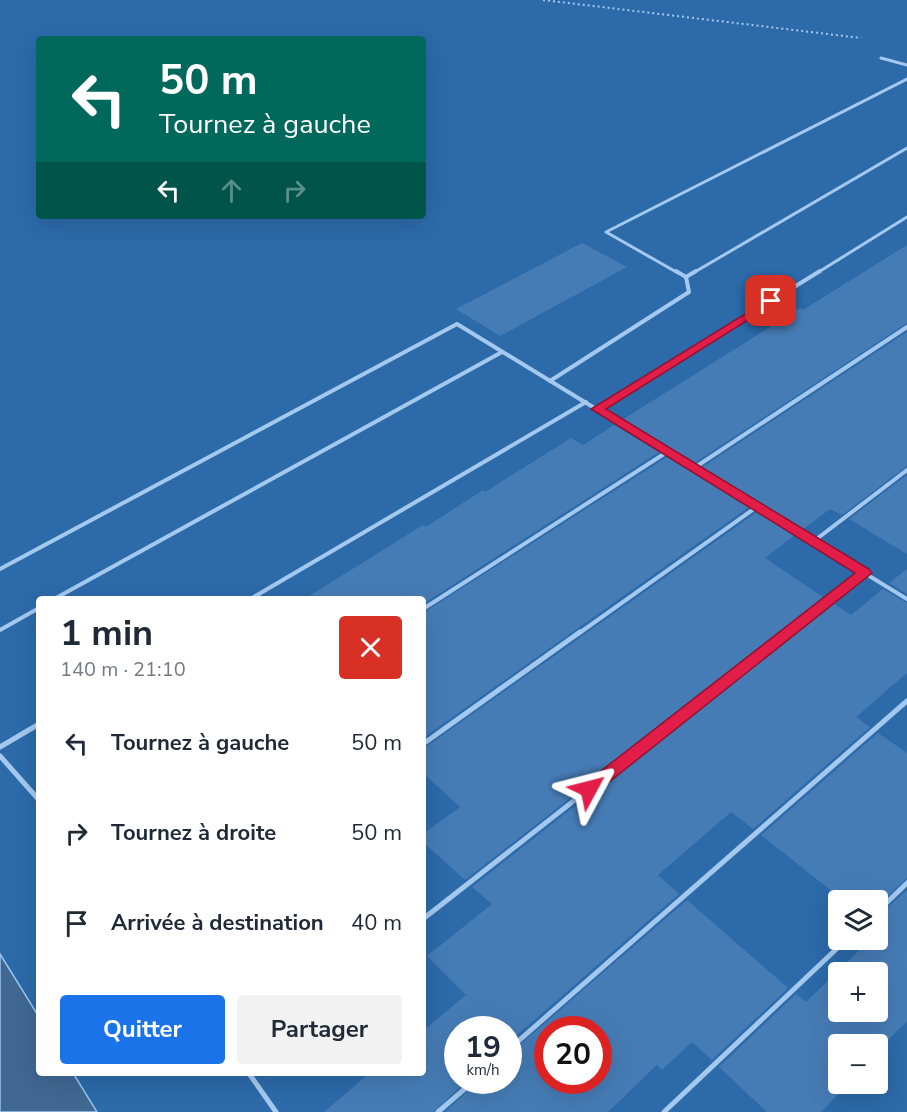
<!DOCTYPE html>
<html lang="fr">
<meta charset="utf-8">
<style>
body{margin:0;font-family:"Nunito Sans",sans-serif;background:#f2f2f3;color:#1f2937;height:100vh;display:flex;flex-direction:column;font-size:22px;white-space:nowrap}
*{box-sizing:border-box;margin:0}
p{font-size:20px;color:#747a83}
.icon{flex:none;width:33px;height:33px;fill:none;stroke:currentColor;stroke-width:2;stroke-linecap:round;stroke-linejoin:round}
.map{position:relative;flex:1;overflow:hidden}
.drawer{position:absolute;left:36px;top:596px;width:390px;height:480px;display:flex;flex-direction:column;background:#fff;border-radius:6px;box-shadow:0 6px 24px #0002}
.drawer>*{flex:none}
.top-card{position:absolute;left:36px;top:36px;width:390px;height:183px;border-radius:6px;box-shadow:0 6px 24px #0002;background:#00695c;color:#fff;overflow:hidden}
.fabs{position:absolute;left:828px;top:890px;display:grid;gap:12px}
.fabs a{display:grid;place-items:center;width:60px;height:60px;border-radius:6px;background:#fff;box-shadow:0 6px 24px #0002;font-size:30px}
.speed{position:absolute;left:444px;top:1016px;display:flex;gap:12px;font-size:30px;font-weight:700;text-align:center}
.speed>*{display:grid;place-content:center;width:78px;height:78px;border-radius:50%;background:#fff;box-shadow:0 6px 24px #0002;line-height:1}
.speed small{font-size:15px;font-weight:400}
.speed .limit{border:9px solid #d22;background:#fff;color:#111}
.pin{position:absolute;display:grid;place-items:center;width:51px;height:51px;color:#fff;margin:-26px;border-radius:12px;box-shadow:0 3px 9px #0006}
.me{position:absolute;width:66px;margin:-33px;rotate:52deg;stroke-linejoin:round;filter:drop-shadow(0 0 4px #0008)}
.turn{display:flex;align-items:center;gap:21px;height:126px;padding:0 24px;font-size:27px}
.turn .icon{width:78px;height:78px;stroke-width:2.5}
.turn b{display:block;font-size:42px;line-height:51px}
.lanes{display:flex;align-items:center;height:57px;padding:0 24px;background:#0003;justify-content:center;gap:30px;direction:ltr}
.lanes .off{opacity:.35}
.round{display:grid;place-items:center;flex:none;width:63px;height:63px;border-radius:6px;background:#f2f2f3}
.overview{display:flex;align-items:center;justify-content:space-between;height:102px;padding:0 24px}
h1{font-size:36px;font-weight:700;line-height:45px}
.action{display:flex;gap:12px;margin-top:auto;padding:12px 24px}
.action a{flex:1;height:69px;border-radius:6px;background:#1a73e8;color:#fff;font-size:24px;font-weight:700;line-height:69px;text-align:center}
.action a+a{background:#f2f2f3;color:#1f2937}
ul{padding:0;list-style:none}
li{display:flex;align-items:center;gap:18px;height:90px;padding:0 24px}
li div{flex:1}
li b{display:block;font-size:22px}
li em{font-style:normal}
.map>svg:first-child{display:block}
</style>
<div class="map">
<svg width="907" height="1112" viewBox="0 0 907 1112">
<rect width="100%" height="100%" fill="#19508b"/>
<path fill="#2c6aaa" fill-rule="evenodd" d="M0,0H907V1112H97L73,1073L423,1072V598H39V1017L0,954ZM39,39H423V216H39ZM838,900H878V939H838ZM838,972H878V1011H838ZM458,1029H508V1080H458ZM548,1029H598V1080H548ZM838,1044H878V1083H838Z"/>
<polygon fill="#406893" stroke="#96c4f0" stroke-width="1.5" points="0,954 39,1017 39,1072 73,1073 97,1112 0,1112"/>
<g fill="#467cb6" fill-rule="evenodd">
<polygon points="582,243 627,267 500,336 456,309"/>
<polygon points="907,245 907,323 693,464 622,420 800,308 803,310"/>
<polygon points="907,332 907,466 842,515 830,509 802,530 701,468"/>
<polygon points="614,425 659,452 423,604 423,598 306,598 423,525 426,527 483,490 485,492 571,438 583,445"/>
<polygon points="667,457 749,507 423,738 423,613"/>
<polygon points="907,475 907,554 849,519"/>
<polygon points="757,512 795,535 765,558 826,599 465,880 423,842 423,834 460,807 423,773 423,749"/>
<polygon points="907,569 907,594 889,583"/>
<polygon points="883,589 907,603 907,673 856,717 870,727 753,829 731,812 658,875 679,894 508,1043 508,1029 458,1029 458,1080 468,1080 433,1112 324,1112 371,1072 423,1072 423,1031 466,995 427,956 492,904 472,887 833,603 851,615"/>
<polygon points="878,733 907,753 907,878 878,905 878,900 843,900 761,835"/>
<path d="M907,890V1021L878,1050V1044H838V1083H849L821,1112H767L719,1067L796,994L806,1002L871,939H878V933L880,930L878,928V916ZM838,972H878V1011H838Z"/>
<path d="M687,900L788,988L712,1060L692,1042L662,1070L657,1065L608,1112H445L480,1080H508V1055ZM548,1029H598V1080H548Z"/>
</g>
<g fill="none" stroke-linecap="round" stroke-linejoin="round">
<polyline stroke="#a4c8ee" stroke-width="2" stroke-dasharray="2 3" stroke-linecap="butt" points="543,0 861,38"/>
<g stroke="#a4c8ee" stroke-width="3">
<polyline points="881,58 907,65"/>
<polyline points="678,273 606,232 907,79"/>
<polyline points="693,273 907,148"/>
<polyline points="817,273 907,217"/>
</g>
<g stroke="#a4c8ee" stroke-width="4">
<polyline points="676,271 686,277"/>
<polyline points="550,381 689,292 686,277 696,271"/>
<polyline points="597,409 820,271"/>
<polyline points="694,468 907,327"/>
<polyline points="814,541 907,470"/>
<polyline points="0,569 457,324 907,599"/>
<polyline points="56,598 502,352"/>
<polyline points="252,598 586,402"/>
<polyline points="423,609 667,452"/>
<polyline points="0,630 39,608"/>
<polyline points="578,634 758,506"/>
<polyline points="788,634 865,573"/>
</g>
<g stroke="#a4c8ee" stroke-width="5">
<polyline points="423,744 580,632"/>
<polyline points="0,747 39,724"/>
<polyline points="0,756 39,800"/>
<polyline points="878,911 907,883"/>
<polyline points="423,919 789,632"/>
<polyline points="508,1050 907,701"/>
<polyline points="248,1072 276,1112"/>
<polyline points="438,1112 475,1080"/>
<polyline points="664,1112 847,939"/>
</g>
</g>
<polygon fill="#e11d48" stroke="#92132f" stroke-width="1.5" points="771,298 777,301 775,303 606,409 869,569 872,573 594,794 589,796 583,794 581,789 583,785 855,573 591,409"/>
</svg>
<div class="fabs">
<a><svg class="icon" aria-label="layers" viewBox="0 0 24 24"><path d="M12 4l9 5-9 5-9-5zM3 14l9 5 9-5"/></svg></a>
<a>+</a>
<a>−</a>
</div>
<div class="speed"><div>19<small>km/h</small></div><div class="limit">20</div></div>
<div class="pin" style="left:771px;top:301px;background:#d93025"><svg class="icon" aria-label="arrive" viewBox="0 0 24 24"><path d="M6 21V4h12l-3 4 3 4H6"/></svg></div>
<svg class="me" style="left:589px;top:789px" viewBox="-20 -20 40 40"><path d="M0-17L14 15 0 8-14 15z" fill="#e11d48" stroke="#fff" stroke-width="4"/></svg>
<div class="top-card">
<div class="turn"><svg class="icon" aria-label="left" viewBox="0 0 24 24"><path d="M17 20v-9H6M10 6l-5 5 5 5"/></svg><div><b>50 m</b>Tournez à gauche</div></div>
<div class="lanes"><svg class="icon" aria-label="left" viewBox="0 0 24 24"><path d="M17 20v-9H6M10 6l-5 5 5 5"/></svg><svg class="icon off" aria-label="ahead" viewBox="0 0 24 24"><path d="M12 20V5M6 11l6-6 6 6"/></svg><svg class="icon off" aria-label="right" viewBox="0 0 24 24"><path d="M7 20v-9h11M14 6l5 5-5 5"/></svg></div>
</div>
<section class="drawer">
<div class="overview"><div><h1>1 min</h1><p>140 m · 21:10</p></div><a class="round" style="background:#d93025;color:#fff"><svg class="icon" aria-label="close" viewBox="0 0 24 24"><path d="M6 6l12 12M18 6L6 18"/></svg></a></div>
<ul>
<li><svg class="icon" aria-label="left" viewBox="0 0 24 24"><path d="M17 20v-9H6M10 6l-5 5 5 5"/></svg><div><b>Tournez à gauche</b></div><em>50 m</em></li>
<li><svg class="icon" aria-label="right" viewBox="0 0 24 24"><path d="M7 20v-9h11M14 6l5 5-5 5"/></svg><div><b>Tournez à droite</b></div><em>50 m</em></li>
<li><svg class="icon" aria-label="arrive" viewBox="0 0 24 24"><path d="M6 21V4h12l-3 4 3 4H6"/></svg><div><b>Arrivée à destination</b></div><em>40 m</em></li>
</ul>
<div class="action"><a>Quitter</a><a>Partager</a></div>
</section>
</div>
